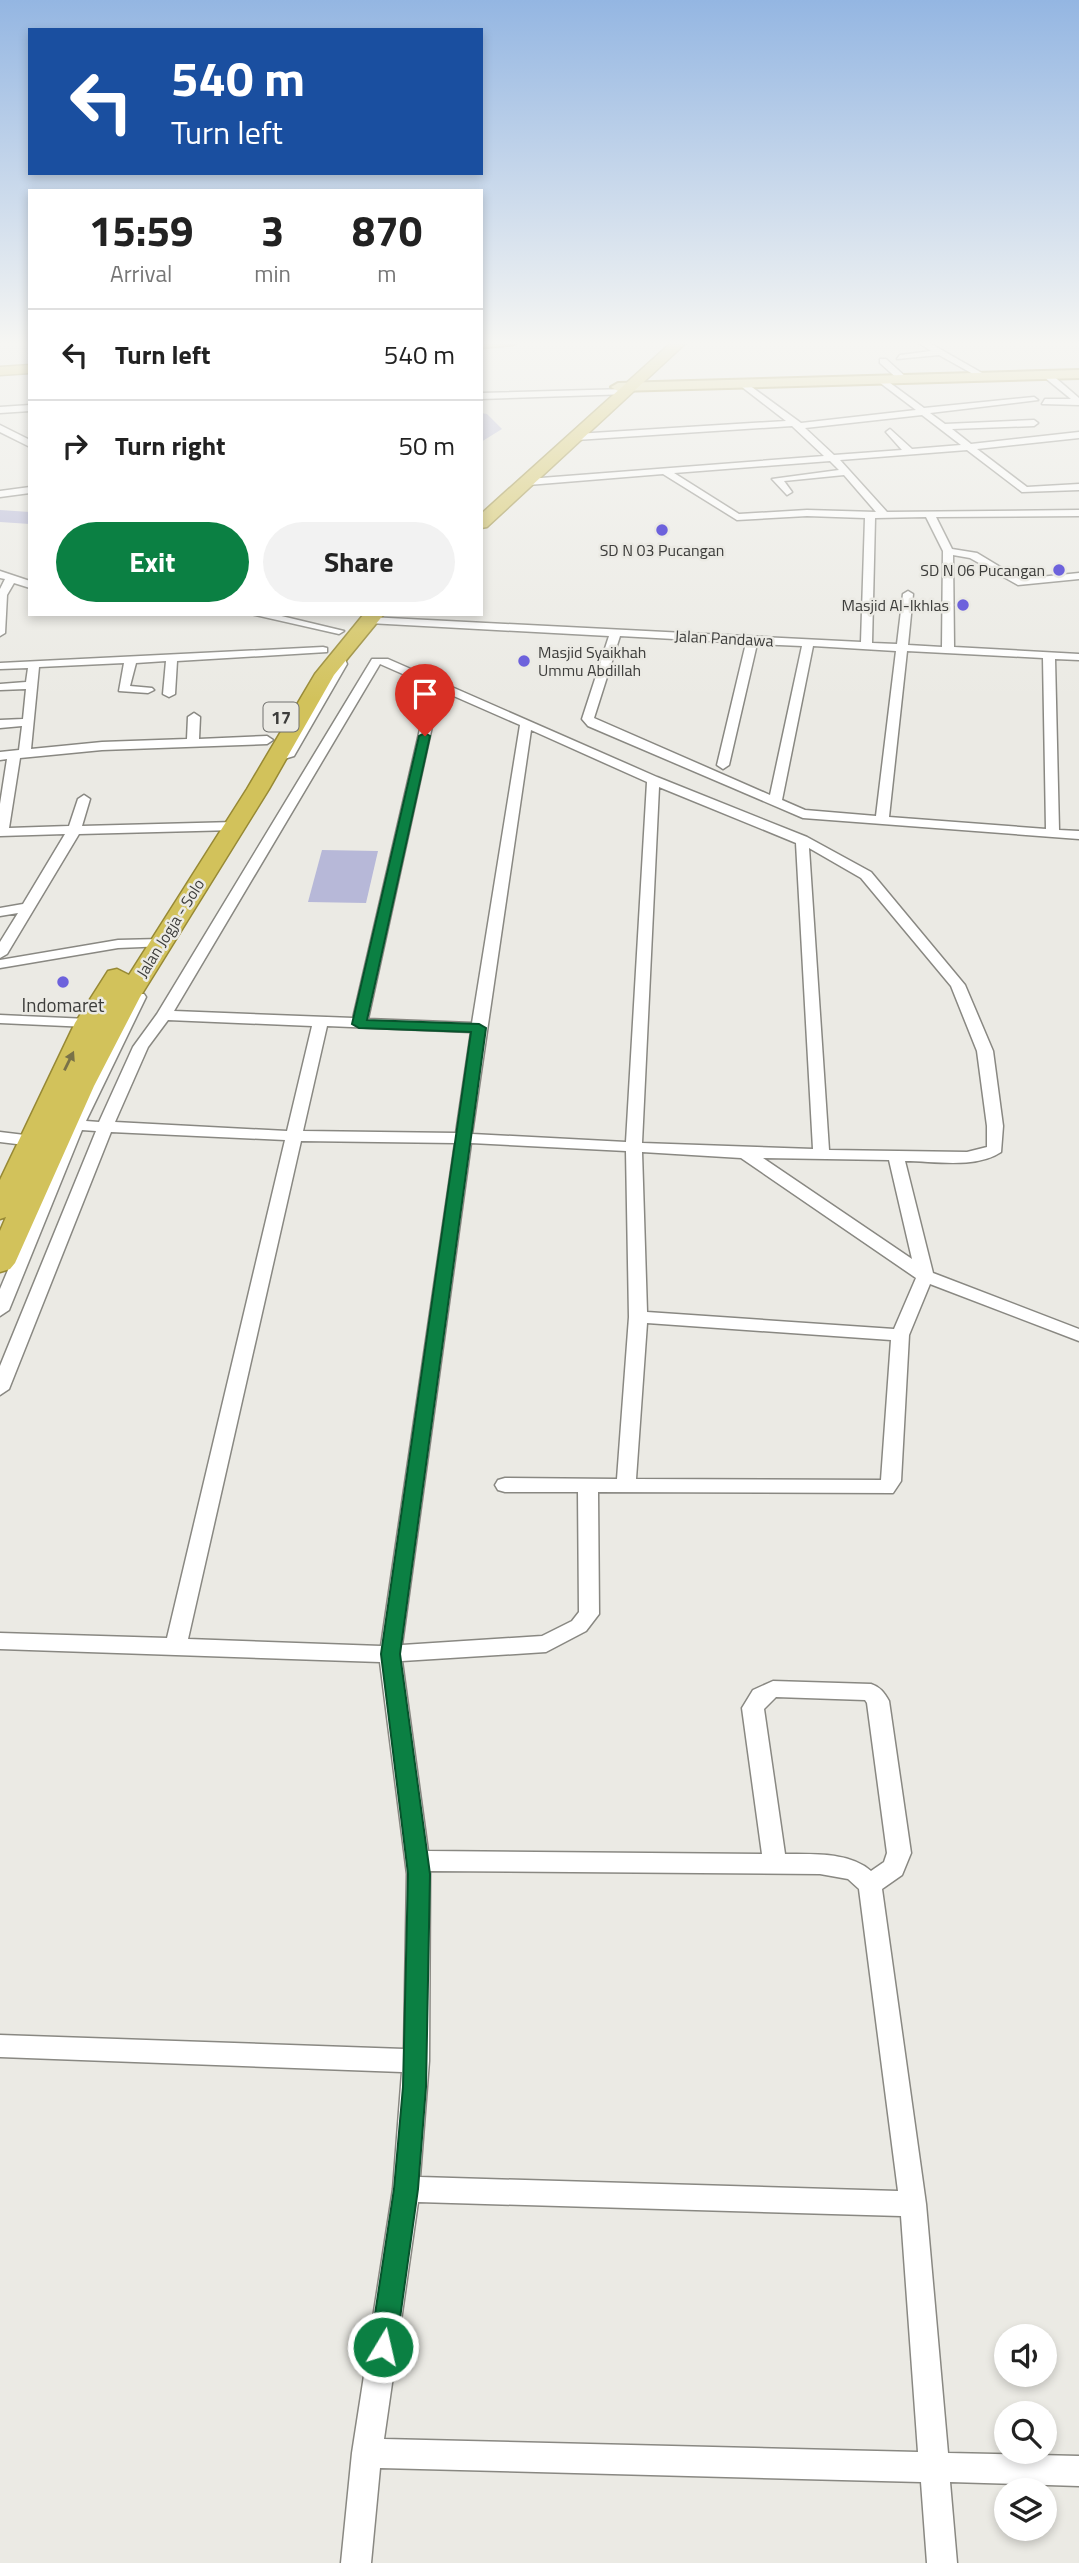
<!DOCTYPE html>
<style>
body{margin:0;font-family:"Titillium Web",sans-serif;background:#f2f2f2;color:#222;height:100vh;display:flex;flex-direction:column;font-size:26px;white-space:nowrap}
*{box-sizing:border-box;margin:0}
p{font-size:23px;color:#767676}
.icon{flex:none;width:38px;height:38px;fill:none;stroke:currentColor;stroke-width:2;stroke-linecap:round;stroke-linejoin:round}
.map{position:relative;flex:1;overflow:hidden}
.sheet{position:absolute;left:28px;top:189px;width:455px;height:427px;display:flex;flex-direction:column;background:#fff;border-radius:0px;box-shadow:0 4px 10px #0003}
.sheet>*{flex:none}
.banner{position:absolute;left:28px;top:28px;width:455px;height:147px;border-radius:0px;box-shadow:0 4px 10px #0003;background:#1a4fa0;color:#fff;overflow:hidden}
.tools{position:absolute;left:994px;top:2324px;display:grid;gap:14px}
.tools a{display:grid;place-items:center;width:63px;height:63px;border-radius:50%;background:#fff;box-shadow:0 4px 10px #0003;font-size:35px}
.pin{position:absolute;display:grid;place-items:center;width:60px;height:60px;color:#fff;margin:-72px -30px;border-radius:50% 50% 50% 0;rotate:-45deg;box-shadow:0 0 7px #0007}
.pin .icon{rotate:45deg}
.me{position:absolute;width:77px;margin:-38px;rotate:9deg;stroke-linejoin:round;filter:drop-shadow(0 0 5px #0008)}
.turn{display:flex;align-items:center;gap:24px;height:147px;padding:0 28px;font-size:32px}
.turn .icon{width:91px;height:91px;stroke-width:2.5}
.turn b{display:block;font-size:49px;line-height:60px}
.eta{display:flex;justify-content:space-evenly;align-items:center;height:119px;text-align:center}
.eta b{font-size:42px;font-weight:700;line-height:49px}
.action{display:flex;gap:14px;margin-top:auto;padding:14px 28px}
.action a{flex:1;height:80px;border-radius:42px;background:#0b8043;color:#fff;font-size:28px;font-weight:700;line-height:80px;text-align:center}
.action a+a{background:#f2f2f2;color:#222}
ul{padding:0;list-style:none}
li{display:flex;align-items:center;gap:21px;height:91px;padding:0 28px;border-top:2px solid #e0e0e0}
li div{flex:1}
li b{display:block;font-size:26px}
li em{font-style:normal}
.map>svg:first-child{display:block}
</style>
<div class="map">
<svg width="1079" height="2563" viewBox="0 0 1079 2563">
<rect width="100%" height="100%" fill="#ebeae4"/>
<polygon fill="#b7b8d8" points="322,850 378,851 366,903 308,902"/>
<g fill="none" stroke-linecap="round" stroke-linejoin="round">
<g fill="#b7b8d8" fill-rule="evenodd">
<polygon points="481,413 487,414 502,429 481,442"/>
<polygon points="0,510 30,512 30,524 0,522"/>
</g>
<g stroke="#898882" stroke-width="3">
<g id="minor">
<polygon points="916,341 926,341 989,377 982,379 939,355 897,359 900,355 931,351"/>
<polygon points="880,359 886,359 907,378 907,382 901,382 880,363"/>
<polygon points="1044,373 1050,373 1079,398 1079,405 1042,404 1045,399 1071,399 1044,377"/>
<path d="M882,377L924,408L1034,397L1038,400L930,413L945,424L1034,420L1038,423L1034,426L952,429L971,444L1079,432V438L977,449L1027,487L1079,484V490L1022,492L967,450L840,460L887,512L1079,510V516L936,517L952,549L977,553L1020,579L1079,573V579L1018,585L970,558L953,555L954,647L1079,654V660L1055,659L1059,830L1079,831V839L803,818L588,726L582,719L609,636L369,623L364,620L369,617L861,642L865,518L807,516L737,520L663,474L528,485L523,482L528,479L824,456L792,426L576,440L572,437L576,434L786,421L742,387L745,382L801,423L916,410L879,382ZM922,415L961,445L912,449L890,429L886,432L902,450L834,455L805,428ZM830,461L839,470L772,479L787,495L792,492L784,481L844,475L876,512L807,510L739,514L674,473ZM926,517L943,551L942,647L908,645L913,594L908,591L903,594L897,644L872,643L875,518ZM620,636L746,643L717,765L723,769L729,765L757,644L802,646L770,795L594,718ZM813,646L896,651L876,816L805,810L782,800ZM907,651L1043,658L1046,829L889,817Z"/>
<polygon points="626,389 629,394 481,399 481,393"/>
<polygon points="30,405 30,411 0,413 0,407"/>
<polygon points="0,425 30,440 30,447 0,432"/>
<polygon points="30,487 30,493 0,497 0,491"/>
<polygon points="0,571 30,581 30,588 14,583 7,595 5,633 0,636 0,589 5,579 0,578"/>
<polygon points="251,614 273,614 344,631 339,634"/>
<polygon points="323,647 327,648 327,652 177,661 175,694 169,697 163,694 166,661 136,663 130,686 152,688 154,690 148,693 119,691 124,663 39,667 31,749 102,742 187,739 188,717 194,713 200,717 199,739 267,736 273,740 267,744 102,750 20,758 9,828 69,826 78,799 84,795 90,799 82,826 235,822 241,826 235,830 79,834 7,954 0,958 0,942 18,913 0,916 0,908 23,904 65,834 0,836 0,804 7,759 0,760 0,752 19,750 22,726 0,728 0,720 23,719 26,689 0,690 0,684 26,682 28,668 0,669 0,663"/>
<polygon points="334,652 342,652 347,664 294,756 284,759 282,756 335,664"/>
<path d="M372,659H388L657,777L807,837L871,872L965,985L993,1051L1003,1126L1001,1152C976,1169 934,1161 905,1161L933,1273L1079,1329V1341L930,1284L909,1335L901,1481L893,1493L598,1492L599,1614L586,1631L546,1652L402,1661L428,1851L762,1854L742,1708L753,1690L773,1681L871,1684C880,1687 884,1692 889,1701L911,1853L902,1875L882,1889L926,2204L948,2453L1079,2456V2486L950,2482L957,2563H927L921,2482L380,2468L371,2563H341L352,2453L393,2189L402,2072L0,2057V2035L404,2049L407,1874L380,1662L0,1649V1633L167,1638L285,1140L111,1132L9,1389L0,1395V1366L96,1131L82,1130L9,1310L0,1316V1289L67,1130L52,1129L44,1124L52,1119L71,1120L132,997L134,994H144L146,997L86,1121L99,1122L133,1047L157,1014ZM380,664L430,686L353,1018L174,1011ZM440,690L520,725L472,1023L368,1019ZM531,730L647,782L626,1142L472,1134ZM659,787L796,843L813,1149L642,1143ZM809,848L861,878L951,986L977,1051L987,1126V1147L967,1152L829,1150ZM168,1020L312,1026L287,1131L115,1122L148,1047ZM327,1026L471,1032L456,1133L303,1131ZM301,1141L455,1143L381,1646L188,1639ZM471,1143L626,1151L629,1317L617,1479L505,1478L498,1480L495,1485L498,1490L505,1492H578L579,1612L572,1621L542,1636L402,1645ZM642,1152L741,1158L916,1278L894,1329L647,1312ZM763,1158L889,1160L912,1259ZM647,1323L891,1340L881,1480L636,1479ZM776,1697L865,1700L867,1703L887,1853L884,1862L871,1871C850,1852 813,1854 785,1854L764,1709ZM430,1871L820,1874L848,1879L859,1889L898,2191L420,2177L429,2061ZM418,2202L901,2216L918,2452L384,2439Z"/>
<polygon points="161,939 168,943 166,946 118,948 0,968 0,960 118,940"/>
<polygon points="0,1015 88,1019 95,1023 88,1027 0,1023"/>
<polygon points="0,1132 33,1136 41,1141 33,1146 0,1142"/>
</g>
</g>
<g stroke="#978935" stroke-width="4">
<polygon id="primary" points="1079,370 1079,378 618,391 611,387 618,383"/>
</g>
<g stroke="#978935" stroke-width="3">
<g id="trunk">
<polygon points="481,341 520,341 513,345 481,348"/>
<polygon points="673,341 688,341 487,527 481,528 481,514"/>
<polygon points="30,365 30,373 0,375 0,367"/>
<polygon points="364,614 384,614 334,675 269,789 140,997 94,1086 15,1263 10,1269 0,1272 0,1231 6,1217 0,1219 0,1180 75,1023 108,971 117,969 129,975 247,789 315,674"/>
</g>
</g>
<use href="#minor" fill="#fff" fill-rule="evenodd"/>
<use href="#primary" fill="#ddd184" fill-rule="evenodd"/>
<use href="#trunk" fill="#d2c25b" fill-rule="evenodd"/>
</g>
<defs><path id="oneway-solid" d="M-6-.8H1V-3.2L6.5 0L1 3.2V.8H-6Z" transform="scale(1.75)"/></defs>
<use fill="#797248" href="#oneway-solid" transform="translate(69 1061) rotate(-64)"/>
<linearGradient id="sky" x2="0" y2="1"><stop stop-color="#94b6e2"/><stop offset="0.49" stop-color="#f6f6f3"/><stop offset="1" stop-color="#f6f6f3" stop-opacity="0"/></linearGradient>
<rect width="1079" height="700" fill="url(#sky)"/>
<polygon fill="#0b8043" stroke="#07532c" stroke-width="2" points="425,733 430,736 367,1020 479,1024 486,1028 400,1654 430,1874 426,2087 418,2189 396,2347 392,2356 383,2360 374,2356 370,2347 394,2189 403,2087 408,1874 381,1654 471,1032 359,1028 352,1024 419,736"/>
<g fill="#6d62dc" stroke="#ebeae4" stroke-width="2.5">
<circle cx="662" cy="530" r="7"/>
<circle cx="1059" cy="570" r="7"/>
<circle cx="963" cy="605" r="7"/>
<circle cx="524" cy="661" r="7"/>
<circle cx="63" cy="982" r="7"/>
</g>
<g text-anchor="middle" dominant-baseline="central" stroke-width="5" stroke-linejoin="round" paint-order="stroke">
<g font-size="16" fill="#3d3d3b" stroke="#ebeae4" text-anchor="end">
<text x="662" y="550" text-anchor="middle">SD N 03 Pucangan</text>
<text x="1045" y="570">SD N 06 Pucangan</text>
<text x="949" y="605">Masjid Al-Ikhlas</text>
<text x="538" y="652" text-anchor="start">Masjid Syaikhah<tspan x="538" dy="18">Ummu Abdillah</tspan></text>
</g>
<g font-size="16" fill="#3d3d3b" stroke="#ebeae4">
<text transform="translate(724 638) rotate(3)">Jalan Pandawa</text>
<text transform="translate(170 928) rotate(-58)">Jalan Jogja - Solo</text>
</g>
<rect fill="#ebeae4" stroke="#71716e" stroke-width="2" x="263.5" y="702.5" width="35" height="29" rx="5"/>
<g font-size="18" font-weight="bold" fill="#3d3d3b">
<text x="281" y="717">17</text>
</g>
<g font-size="19" fill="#3d3d3b" stroke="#ebeae4">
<text x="63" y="1004">Indomaret</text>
</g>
</g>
</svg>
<div class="tools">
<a><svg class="icon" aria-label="sound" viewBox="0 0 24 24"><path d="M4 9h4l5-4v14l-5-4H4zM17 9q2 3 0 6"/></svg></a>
<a><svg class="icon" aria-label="search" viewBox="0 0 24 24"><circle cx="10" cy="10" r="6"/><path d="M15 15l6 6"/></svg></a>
<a><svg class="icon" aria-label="layers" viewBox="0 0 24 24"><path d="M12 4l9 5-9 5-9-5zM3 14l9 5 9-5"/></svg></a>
</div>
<div class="pin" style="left:425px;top:736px;background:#d93025"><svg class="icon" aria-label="arrive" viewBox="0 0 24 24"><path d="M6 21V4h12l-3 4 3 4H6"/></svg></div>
<svg class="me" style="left:383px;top:2347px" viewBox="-20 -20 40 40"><circle r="17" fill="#0b8043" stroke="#fff" stroke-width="3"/><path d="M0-11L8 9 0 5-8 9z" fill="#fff"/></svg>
<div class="banner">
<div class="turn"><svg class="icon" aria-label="left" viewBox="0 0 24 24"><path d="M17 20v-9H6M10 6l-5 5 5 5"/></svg><div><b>540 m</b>Turn left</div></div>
</div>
<section class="sheet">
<div class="eta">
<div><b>15:59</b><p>Arrival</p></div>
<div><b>3</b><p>min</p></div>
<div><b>870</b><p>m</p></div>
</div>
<ul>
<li><svg class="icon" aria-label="left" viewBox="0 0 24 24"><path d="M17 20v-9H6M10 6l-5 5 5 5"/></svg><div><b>Turn left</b></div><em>540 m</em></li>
<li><svg class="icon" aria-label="right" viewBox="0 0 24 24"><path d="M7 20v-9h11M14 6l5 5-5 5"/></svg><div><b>Turn right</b></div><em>50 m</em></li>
</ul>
<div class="action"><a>Exit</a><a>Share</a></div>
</section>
</div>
